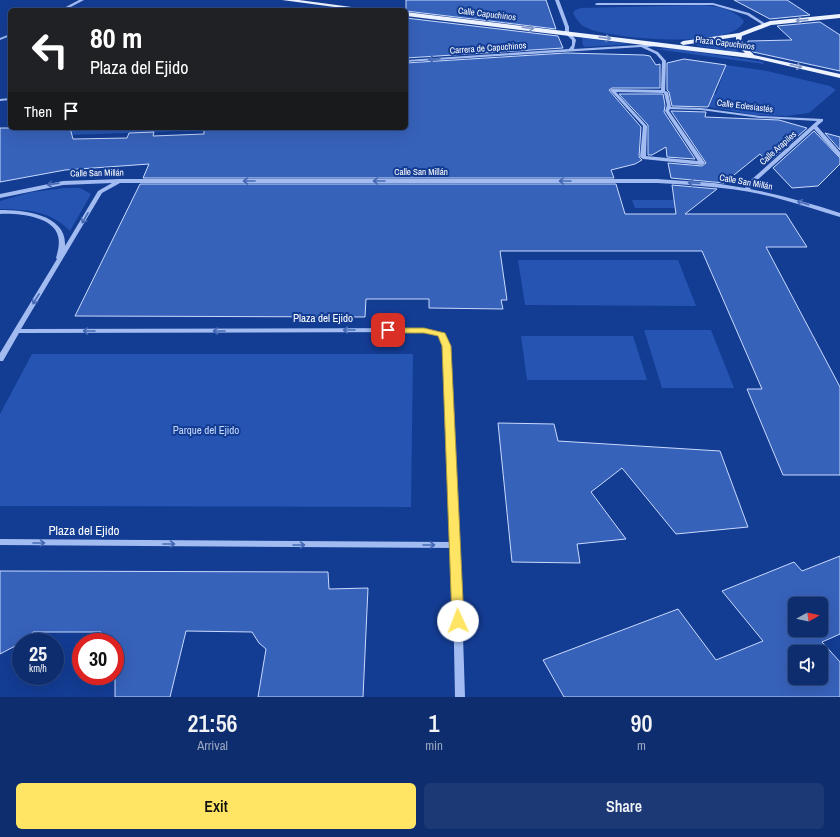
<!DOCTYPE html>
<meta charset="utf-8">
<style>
body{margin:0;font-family:"Archivo Narrow",sans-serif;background:#1c3976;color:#f1f3f6;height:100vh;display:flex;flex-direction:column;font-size:15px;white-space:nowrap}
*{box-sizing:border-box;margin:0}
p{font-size:13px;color:#9ba8c2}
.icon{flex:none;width:22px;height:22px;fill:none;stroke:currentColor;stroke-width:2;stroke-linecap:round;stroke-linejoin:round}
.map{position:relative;height:697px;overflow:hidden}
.details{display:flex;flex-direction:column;background:#0e2d6e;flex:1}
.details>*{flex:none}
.guide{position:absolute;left:8px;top:8px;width:400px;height:122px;border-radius:6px;box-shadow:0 4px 16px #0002,0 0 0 1px #2e4981;background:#202124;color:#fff;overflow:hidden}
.needle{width:26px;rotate:82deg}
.fabs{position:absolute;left:788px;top:597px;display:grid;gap:8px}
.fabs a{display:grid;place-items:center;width:40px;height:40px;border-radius:6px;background:#0e2d6e;box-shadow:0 4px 16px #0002,0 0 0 1px #2e4981;font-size:20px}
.speed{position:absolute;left:12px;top:633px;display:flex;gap:8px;font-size:20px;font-weight:700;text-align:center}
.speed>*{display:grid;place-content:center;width:52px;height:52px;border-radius:50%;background:#0e2d6e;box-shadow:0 4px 16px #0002,0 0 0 1px #2e4981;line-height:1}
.speed small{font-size:10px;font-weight:400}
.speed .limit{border:6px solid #d22;background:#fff;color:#111}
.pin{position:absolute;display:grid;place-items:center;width:34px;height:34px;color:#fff;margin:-17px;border-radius:8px;box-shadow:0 2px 6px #0006}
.me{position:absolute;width:44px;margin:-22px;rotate:358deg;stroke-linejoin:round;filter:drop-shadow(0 0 3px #0008)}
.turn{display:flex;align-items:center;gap:14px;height:84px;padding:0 16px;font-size:18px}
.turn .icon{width:52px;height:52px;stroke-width:2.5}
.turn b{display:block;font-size:28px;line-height:34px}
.then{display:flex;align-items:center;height:38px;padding:0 16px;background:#0003;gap:8px;font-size:15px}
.eta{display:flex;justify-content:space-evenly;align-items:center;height:68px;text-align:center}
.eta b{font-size:24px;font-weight:600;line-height:28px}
.button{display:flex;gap:8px;margin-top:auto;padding:8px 16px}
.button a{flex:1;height:46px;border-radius:6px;background:#ffe563;color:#111;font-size:16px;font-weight:600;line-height:46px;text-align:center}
.button a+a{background:#1c3976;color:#f1f3f6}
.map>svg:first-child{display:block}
</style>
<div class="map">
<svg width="840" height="697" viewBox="0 0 840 697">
<rect width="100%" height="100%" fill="#133c93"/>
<g fill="#2554b2">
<path d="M700,5C715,6 733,8 744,21C734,50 611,39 587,28C580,25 577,20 573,13L575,10L581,8Z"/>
<polygon points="582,38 584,38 630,44 585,47 583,46"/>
<polygon points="729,39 732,45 740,53 694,45"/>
<polygon points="672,48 764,62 763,64 655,49"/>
<polygon points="726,65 767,71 830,86 836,90 809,113 787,116 754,115 704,106 700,92 716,94"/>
<polygon points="70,128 204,128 204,130 72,135"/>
<path d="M65,188H80L91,194L70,231C49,210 28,210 0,209V201L32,192Z"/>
<polygon points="632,200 674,200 678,208 635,208"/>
<polygon points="518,260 678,260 696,306 525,305"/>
<polygon points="644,330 711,330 734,388 662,388"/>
<polygon points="521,336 633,336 647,380 527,380"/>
<polygon points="32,354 413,354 411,507 0,506 0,414"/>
</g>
<g fill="#3762ba" stroke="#c9dafd" fill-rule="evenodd">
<polygon points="406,0 546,0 556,29 406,11"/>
<polygon points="734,0 787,0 810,15 770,19"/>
<polygon points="406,18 558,36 563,48 406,58"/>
<polygon points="820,22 840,35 840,71 753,52 747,47 748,41 792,40 777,26"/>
<polygon points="566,53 644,55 650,56 656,65 660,64 660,88 612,88 609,90 641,127 639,157 642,160 635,164 611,170 614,178 143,178 149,164 65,170 0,182 0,128 70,128 73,139 127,138 129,133 154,132 153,136 204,134 204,128 406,128 406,63"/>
<polygon points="684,59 726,65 708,107 672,106 669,92 667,90 667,63"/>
<polygon points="619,94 663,94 665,105 664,112 695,159 667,157 666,147 652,155 648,155 648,125"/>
<polygon points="671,111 706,112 705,117 779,120 807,128 768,163 760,154 724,183 671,178 668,163 702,166 706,163"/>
<polygon points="814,131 840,158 840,164 818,186 792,188 773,168"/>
<polygon points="825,133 840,137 840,150"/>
<polygon points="140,184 616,184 625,214 676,214 672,185 717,189 685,214 786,214 807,247 766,247 840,387 840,475 783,475 747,389 762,389 702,251 500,251 507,300 501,300 503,309 429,308 429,299 366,299 365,317 75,316"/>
<polygon points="498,423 554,424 558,441 720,451 748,527 676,534 622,468 591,492 626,539 577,544 580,563 512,562"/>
<path d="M840,556V634L822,642L840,662V697H564L543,660L678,609L716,660L763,641L722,591L794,562L802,571ZM795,604H821V630H795ZM795,652H821V678H795Z"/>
<polygon points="0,571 328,572 329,589 368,588 363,697 258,697 266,649 259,643 252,632 186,631 170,697 115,697 115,642 98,642 101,632 33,632 19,644 0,654"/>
</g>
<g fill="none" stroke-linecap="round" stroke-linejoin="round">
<g fill="#a2bcf2" fill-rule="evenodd">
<polygon points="79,0 84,0 65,10 60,10"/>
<path d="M555,0H559L569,27V33L573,36L576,40L574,49L656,44V46L647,47L658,52L666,61L665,91L668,92L671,107L701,108L760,116L823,119V121L817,126L840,152V157L838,156L814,129L755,182L750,189C781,195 810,203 840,213V217C813,209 788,200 760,194C726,187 692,185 657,183H120L102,193L21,329L424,328L443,334L449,346L460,545L465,697H455L452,548L0,545V539L451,542L443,346L438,336L424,332L19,333L3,361H0V353L57,259L56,258C58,251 60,243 58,236C53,216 17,213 0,214V210C23,210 67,214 65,246L98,191L112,183L63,185L0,198V194L63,181L120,179H657L714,183L745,188L751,180L817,121L760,118L701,110L670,109L669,111L705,163L702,165L643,159L640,157L643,126L610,90L612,89L661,90L662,61L656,54L641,47L406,62V60L569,49L572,45V40L565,33V27ZM616,92L664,93L667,105L665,111L698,161L646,156L647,126Z"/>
<polygon points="597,3 713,3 749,13 766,24 763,25 747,15 713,5 596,5 595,4"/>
<polygon points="10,34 10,36 0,40 0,38"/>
<polygon points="10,98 10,100 0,101 0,99"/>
</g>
<g fill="#edf2ff" fill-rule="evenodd">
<polygon points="282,0 299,0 374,10 357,10"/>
<path d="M406,12L745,53L736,44V37L683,45L680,43L683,41L739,33L770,21L840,14V18L771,25L742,36C739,48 749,48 754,55L840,74V78L758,59L406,16Z"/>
</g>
</g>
<defs><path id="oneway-shaft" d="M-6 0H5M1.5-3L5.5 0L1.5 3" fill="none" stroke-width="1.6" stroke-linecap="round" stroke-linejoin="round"/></defs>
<g stroke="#8097c9">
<use href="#oneway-shaft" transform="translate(802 20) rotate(175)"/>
<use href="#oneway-shaft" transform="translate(528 28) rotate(7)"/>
<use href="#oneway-shaft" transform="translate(605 38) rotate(7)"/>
<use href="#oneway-shaft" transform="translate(796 66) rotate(14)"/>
</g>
<g stroke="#4569b4">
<use href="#oneway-shaft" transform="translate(434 59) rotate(176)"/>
<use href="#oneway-shaft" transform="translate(249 181) rotate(180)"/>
<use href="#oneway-shaft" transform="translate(379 181) rotate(180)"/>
<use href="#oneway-shaft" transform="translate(565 181) rotate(-180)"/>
<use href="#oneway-shaft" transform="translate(694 183) rotate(-176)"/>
<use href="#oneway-shaft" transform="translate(53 184) rotate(172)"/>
<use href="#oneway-shaft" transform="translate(803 203) rotate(-162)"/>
<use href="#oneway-shaft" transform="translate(85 218) rotate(120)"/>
<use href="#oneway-shaft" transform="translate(36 299) rotate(122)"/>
<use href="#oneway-shaft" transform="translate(349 330) rotate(180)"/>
<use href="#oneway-shaft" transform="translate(89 331) rotate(180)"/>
<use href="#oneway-shaft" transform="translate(219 331) rotate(180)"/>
<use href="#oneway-shaft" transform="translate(39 543)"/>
<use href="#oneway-shaft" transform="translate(169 544)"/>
<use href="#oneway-shaft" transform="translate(299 545)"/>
<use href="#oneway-shaft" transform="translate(429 545)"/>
</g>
<polygon fill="#ffe563" stroke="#a69540" points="385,328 424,328 445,333 451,346 464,621 462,625 458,626 453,625 452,621 442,346 438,336 424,333 388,333 385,332"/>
<g text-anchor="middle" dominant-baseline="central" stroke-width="4" stroke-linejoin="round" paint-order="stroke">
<g font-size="9" fill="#fff" stroke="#133c93">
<text transform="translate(487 14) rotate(7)">Calle Capuchinos</text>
<text transform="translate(725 43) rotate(7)">Plaza Capuchinos</text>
<text transform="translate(488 48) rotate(-4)">Carrera de Capuchinos</text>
<text transform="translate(745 106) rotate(7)">Calle Eclesiastés</text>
<text transform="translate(778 148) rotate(-42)">Calle Arapiles</text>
<text x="421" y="172">Calle San Millán</text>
<text transform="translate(97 173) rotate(-1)">Calle San Millán</text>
<text transform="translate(746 182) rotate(10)">Calle San Millán</text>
</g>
<g font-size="11" fill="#fff" stroke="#133c93">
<text x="323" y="318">Plaza del Ejido</text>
</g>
<g font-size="11" fill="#c9dafd" stroke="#133c93">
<text x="206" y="430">Parque del Ejido</text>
</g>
<g font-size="13" fill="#fff" stroke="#133c93">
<text x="84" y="530">Plaza del Ejido</text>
</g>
</g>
</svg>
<div class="fabs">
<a><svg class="needle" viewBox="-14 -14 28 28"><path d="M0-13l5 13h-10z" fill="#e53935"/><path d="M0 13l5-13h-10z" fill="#9ba8c2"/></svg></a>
<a><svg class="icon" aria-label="sound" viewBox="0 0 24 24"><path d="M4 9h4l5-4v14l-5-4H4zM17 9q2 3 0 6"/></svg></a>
</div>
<div class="speed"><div>25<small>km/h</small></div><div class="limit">30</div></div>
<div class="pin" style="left:388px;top:330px;background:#d93025"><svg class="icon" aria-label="arrive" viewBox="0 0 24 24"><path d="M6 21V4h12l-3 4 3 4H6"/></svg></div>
<svg class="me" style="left:458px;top:621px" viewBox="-20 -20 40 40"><circle r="19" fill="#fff"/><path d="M0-13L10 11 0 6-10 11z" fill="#ffe563"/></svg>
<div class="guide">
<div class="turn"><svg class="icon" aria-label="left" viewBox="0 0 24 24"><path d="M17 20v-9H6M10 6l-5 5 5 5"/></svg><div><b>80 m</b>Plaza del Ejido</div></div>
<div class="then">Then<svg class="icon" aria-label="arrive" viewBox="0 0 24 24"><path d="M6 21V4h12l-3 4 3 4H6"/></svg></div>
</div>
</div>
<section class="details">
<div class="eta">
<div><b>21:56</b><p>Arrival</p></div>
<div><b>1</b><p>min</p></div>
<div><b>90</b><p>m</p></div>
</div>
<div class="button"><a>Exit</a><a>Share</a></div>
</section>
